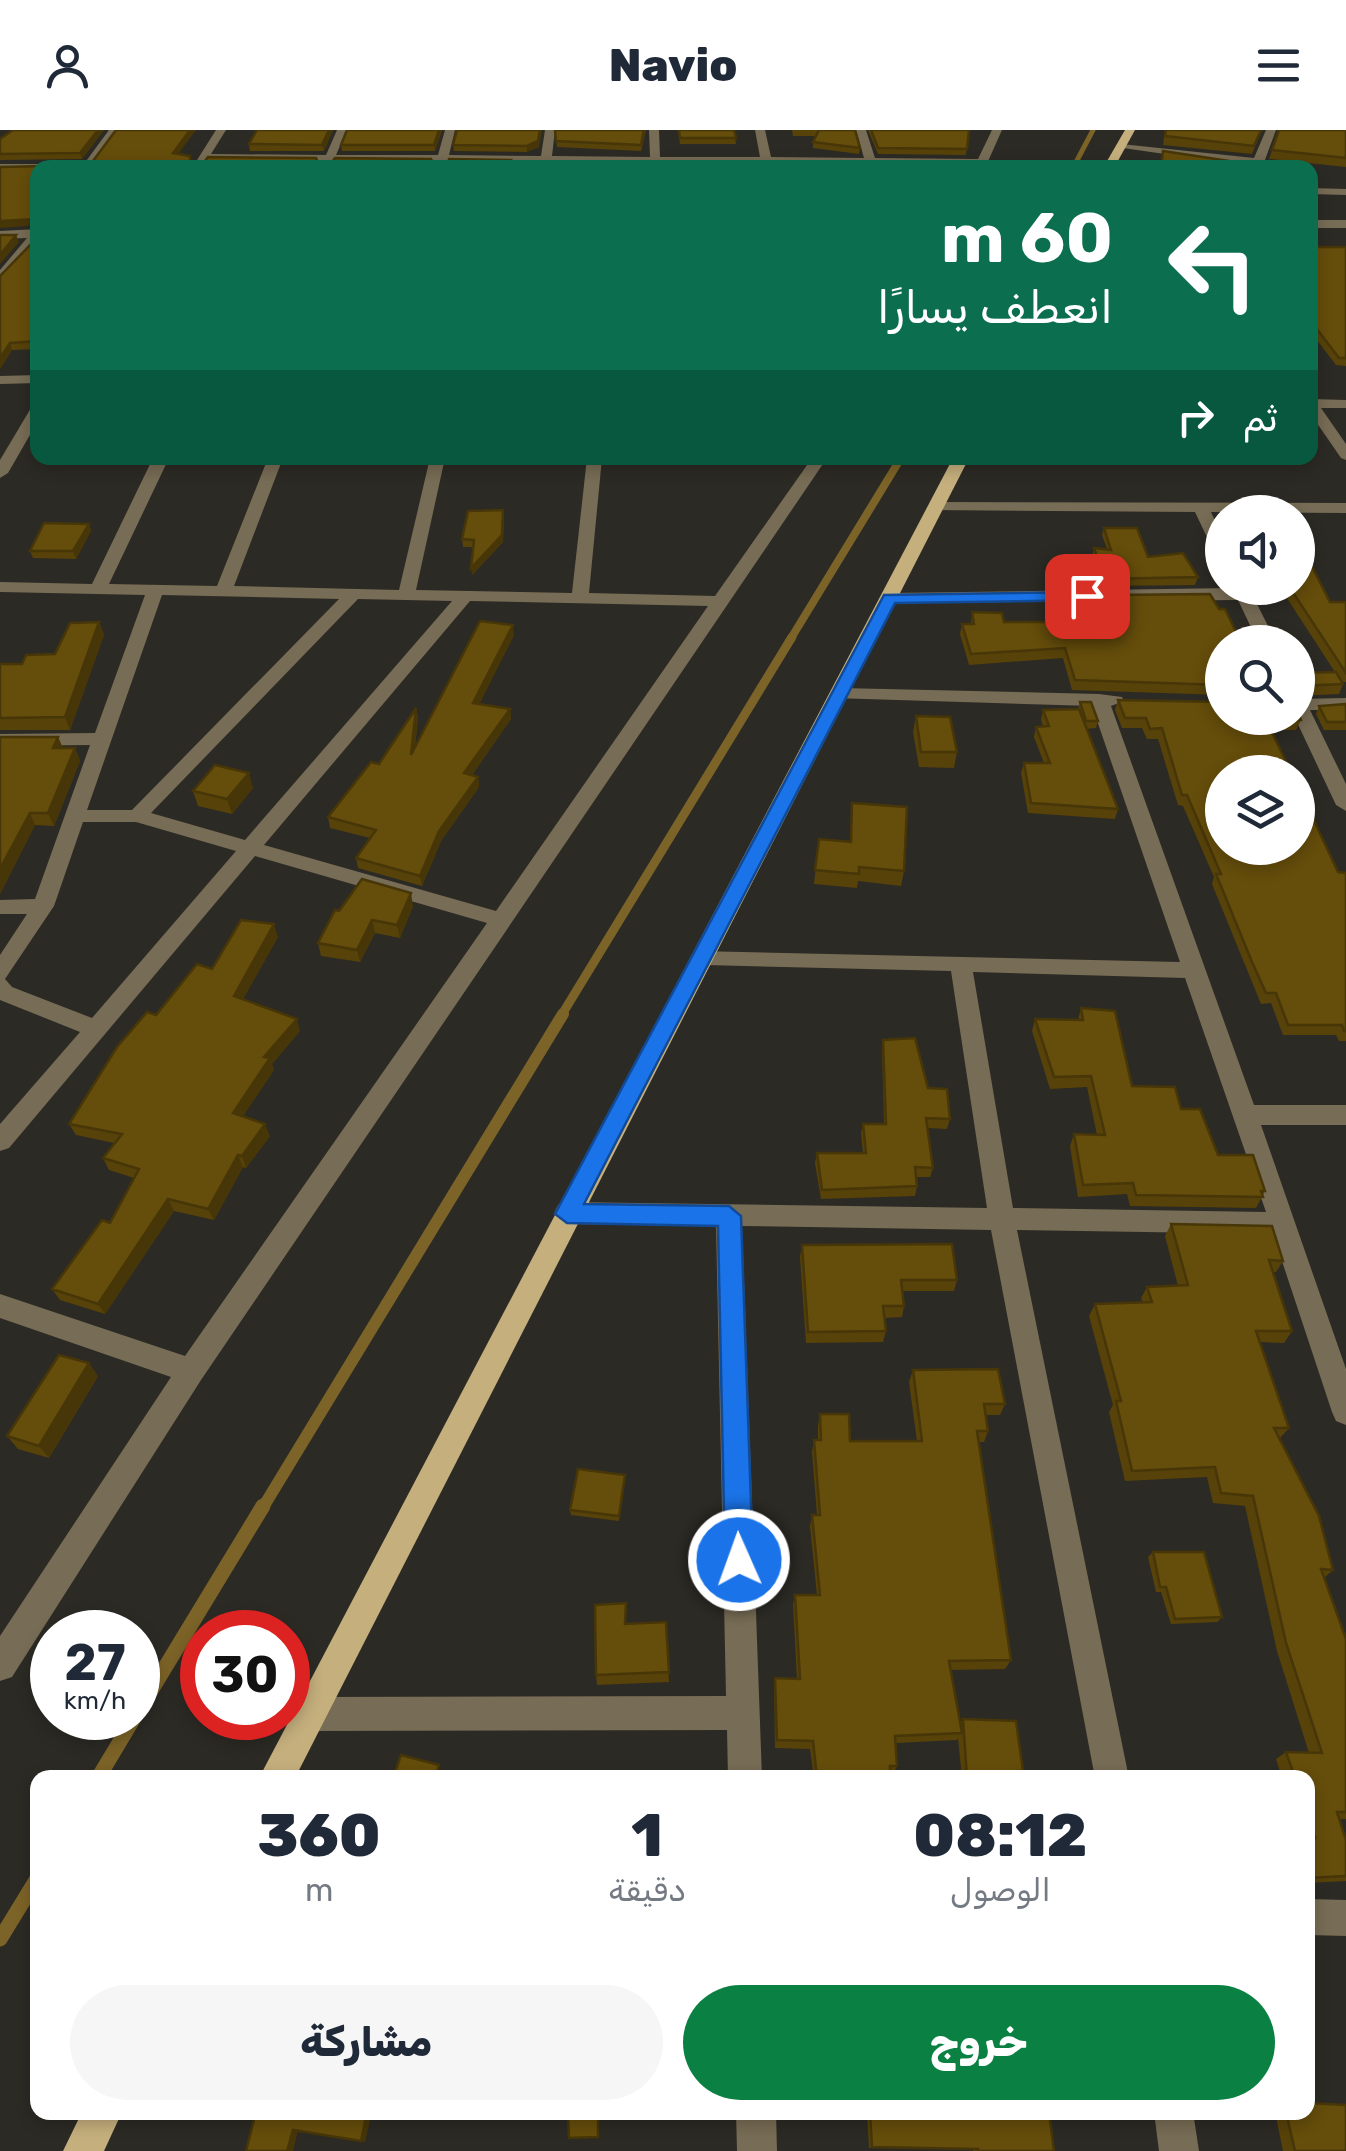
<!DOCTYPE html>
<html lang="ar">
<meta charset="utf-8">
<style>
body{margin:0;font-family:Rubik,"Noto Naskh Arabic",sans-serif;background:#f6f6f7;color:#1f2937;direction:rtl;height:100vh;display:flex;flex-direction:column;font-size:38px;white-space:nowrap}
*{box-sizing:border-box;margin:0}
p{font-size:32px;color:#747a83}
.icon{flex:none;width:55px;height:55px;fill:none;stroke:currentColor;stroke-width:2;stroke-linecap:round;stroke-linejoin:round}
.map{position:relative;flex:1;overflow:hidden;direction:ltr}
.details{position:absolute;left:30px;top:1640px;width:1285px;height:350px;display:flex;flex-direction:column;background:#fff;border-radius:20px;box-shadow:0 5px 15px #0003;direction:rtl}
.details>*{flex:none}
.guide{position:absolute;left:30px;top:30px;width:1288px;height:305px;border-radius:20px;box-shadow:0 5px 15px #0003;direction:rtl;background:#0b6e4f;color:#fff;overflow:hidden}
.tools{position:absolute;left:1205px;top:365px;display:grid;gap:20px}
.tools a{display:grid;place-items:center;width:110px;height:110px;border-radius:50%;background:#fff;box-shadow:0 5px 15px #0003;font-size:50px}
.speed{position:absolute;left:30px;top:1480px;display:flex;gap:20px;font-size:50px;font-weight:700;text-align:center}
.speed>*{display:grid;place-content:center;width:130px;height:130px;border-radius:50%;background:#fff;box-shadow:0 5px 15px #0003;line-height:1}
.speed small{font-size:25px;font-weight:400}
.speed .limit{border:15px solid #d22;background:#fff;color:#111}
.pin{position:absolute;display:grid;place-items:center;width:85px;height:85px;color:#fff;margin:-42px;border-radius:20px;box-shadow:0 5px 15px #0006}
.me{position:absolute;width:110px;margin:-55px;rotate:358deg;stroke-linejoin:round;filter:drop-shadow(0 0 8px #0008)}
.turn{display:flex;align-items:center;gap:35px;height:210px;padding:0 40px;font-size:45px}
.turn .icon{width:130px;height:130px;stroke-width:2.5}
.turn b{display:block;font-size:70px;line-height:85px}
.then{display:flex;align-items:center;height:95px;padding:0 40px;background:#0003;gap:20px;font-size:38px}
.eta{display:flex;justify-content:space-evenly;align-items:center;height:170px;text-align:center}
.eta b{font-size:60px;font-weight:800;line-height:70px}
.action{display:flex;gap:20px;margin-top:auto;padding:20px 40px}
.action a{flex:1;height:115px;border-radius:60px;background:#0b8043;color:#fff;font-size:40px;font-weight:800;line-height:115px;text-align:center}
.action a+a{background:#f6f6f7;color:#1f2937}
header{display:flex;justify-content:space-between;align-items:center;height:130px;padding:0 40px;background:#fff;font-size:45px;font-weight:800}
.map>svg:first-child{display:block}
</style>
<header><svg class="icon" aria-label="menu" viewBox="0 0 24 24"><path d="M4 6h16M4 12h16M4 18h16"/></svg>Navio<svg class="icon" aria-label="person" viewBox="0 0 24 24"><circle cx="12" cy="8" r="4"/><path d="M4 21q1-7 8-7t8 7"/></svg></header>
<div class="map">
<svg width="1346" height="2021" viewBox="0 0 1346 2021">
<rect width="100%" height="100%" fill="#2c2a24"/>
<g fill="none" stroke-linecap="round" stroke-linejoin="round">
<polyline stroke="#7c6327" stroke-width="5" points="1073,38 1093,0"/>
<polyline stroke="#7c6327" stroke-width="8" points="790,510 901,328"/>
<polyline stroke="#7c6327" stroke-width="9" points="561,886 792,507"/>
<polyline stroke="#7c6327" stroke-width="12" points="262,1379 563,884"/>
<g stroke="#7c6327" stroke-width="15">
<polyline points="138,1582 263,1376"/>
<polyline points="98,1648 134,1588"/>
<polyline points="0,1809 38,1747"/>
</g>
<g fill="#776c55" fill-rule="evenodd">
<polygon points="109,0 119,0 92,38 81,38"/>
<polygon points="216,0 226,0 211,24 326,25 337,0 347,0 336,25 438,25 445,0 455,0 449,25 541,26 545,0 555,0 552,26 650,27 649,0 659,0 660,27 760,27 755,0 765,0 771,27 864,28 856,0 866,0 875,28 978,29 992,0 1002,0 985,38 447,32 446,38 435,38 436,32 334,31 331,38 320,38 323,31 207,30 203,38 192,38"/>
<polygon points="1266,0 1276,0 1262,38 1116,17 1121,14 1254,28"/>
<polygon points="0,34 47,34 52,37 0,40"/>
<polygon points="1310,58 1346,59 1346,65 1310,64"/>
<rect x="1310" y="90" width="36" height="8"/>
<polygon points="38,99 38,110 0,152 0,140 27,108 0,109 0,101"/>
<polygon points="38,245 38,253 0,254 0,246"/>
<polygon points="1310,269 1346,270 1346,278 1321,278 1346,314 1346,330 1341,328 1310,283"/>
<polygon points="38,274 38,291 8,343 0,348 0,330 31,278"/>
<path d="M153,328H169L109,454L217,456L268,328H283L234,456L399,460L430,328H445L416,460L572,463L587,328H602L589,463L715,466L812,328H827L201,1250L12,1547L0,1551V1506L171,1247L0,1188V1164L185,1226L487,793L255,726L9,1018L0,1021V994L80,902L0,870V825L27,784H0V770L35,769L90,615L0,616V604L95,603L145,465L0,462V452L92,454ZM162,465L339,469L132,680H87ZM358,469L452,471L245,710L151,683ZM470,471L708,476L496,781L264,715ZM83,692H136L236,721L92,888L12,857L5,849L54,776Z"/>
<polygon points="936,372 1346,373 1346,383 1211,382 1222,406 1222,427 1214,422 1195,382 930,380 930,374"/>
<polygon points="1232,458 1249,458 1276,512 1258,512 1238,470 890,473 881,468 890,463"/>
<path d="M840,558L1099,564L1122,567L1124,571L1111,576L1254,975H1346V995H1261L1346,1239V1295L1336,1291L1332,1282L1273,1104L1017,1100L1129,1648H1095L991,1100L742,1096L762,1648H728L727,1600L309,1601L297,1596L292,1584L297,1572L309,1567L726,1566L716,1096L567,1094L558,1091L554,1083L558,1075L567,1072L987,1078L951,841L705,835L697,833L694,827L697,821L1180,832L1092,576L833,568L831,564ZM973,842L1185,848L1266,1082L1013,1078Z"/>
<polygon points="1346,568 1346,580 1310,580 1346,654 1346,681 1336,675 1295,588 1298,569"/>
<polygon points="1308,1769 1346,1770 1346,1806 1308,1805"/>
<polygon points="736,1982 776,1982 777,2021 737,2021"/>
<polygon points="1154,1982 1193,1982 1199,2021 1159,2021"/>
</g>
<g fill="#c5af7d" fill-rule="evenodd">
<polygon points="1125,0 1135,0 1114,38 1103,38"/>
<polygon points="953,328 969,328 295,1648 259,1648"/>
<polygon points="82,1982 122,1982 104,2021 63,2021"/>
</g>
</g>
<g fill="#574209">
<polygon points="104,0 82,29 0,30 0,9"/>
<polygon points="257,0 333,0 324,21 250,21 249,14"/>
<polygon points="347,0 442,0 435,21 342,21 341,15"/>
<polygon points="457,0 539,17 527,22 454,21 453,15"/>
<polygon points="555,0 646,0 641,21 557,17"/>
<polygon points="678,0 734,0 736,14 680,14"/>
<polygon points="792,0 855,0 860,18 859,24 813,18 813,12 816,6 793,6"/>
<polygon points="868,0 977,0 969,0 966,25 878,24"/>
<polygon points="1165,0 1262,0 1252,24 1163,15"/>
<polygon points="1346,0 1346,37 1269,29 1279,1"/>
<polygon points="38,107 38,219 12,220 0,239"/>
<polygon points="1310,117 1346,117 1346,236 1336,235 1310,201"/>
<polygon points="504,387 503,412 472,445 473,417 463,417 462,409"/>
<polygon points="89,394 91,401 76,429 33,428 30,421"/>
<polygon points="1104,398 1148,427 1198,447 1195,455 1103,456 1092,426 1094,418 1107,419 1102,405"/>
<polygon points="1261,458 1298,458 1330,472 1346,472 1346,552 1342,552 1343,554 1339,564 1298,566 1298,543 1335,542 1281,459"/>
<polygon points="1112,465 1222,512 1222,565 1072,560 1063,528 969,535 960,504 962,494 971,494 972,482 1004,492 1116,492 1109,475"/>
<polygon points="99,492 104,505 70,600 0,600 0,534 22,534 55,524"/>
<polygon points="514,505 479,574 510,579 511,589 472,645 478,647 479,657 441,711 422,756 358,738 356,728 370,708 330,698 328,687 379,634 416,578 418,588 415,617"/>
<polygon points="1118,570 1301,590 1296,600 1271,600 1338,742 1346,743 1346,911 1339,911 1336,905 1283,905 1271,873 1261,874 1212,754 1214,747 1183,676 1178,675 1158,609 1147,609 1142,598 1122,598 1115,580"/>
<polygon points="1080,572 1098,591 1096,598 1086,599 1118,679 1115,689 1028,683 1021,643 1024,633 1044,633 1034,607 1036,597 1043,596 1041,590 1043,580 1078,579"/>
<polygon points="1346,574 1346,600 1324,600 1316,584 1319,576"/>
<polygon points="916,586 957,622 954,638 919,637 913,602"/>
<polygon points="58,607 63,618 75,618 80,631 54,696 35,695 0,764"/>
<polygon points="253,658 232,684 198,676 193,661"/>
<polygon points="852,673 904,741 901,756 858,751 857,758 814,754 819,709 850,711"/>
<polygon points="413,776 400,808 375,803 360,832 321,826 318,813 339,781"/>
<polygon points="278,807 243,869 300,901 272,934 274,940 243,986 270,1006 246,1038 243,1037 214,1090 174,1081 105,1184 60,1170 52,1159 110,1093 134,1048 109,1040 103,1028 114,1013 76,1005 69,994 156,885 212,839"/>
<polygon points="1081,878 1132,956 1181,979 1218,1025 1265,1061 1256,1078 1130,1076 1127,1064 1078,1067 1070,1016 1074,1004 1097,1005 1087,957 1050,959 1032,901 1035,889 1078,890"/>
<polygon points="883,910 928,958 950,989 947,999 927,998 933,1038 930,1047 916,1047 917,1056 915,1066 821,1069 815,1033 817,1023 863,1023 861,1003 863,994 884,994 882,920"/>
<polygon points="1171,1094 1283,1131 1276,1142 1273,1142 1292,1201 1284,1213 1260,1212 1289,1298 1280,1308 1333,1440 1324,1448 1346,1509 1346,1689 1339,1689 1346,1710 1346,1751 1308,1753 1308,1648 1282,1648 1276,1629 1286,1622 1309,1623 1277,1521 1245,1376 1213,1373 1207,1347 1125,1351 1109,1282 1113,1275 1089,1186 1095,1174 1143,1172 1141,1168 1147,1157 1178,1156 1165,1106"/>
<polygon points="802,1115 957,1150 954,1161 902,1161 904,1176 902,1187 884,1188 886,1201 883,1212 806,1213 800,1127"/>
<polygon points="913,1240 1005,1274 1000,1285 986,1285 988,1301 984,1312 979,1312 1011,1530 1005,1539 951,1540 960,1594 963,1589 1024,1648 962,1648 958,1608 957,1610 896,1613 897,1636 893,1644 890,1644 891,1648 814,1648 810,1619 775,1618 774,1557 775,1548 797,1549 793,1475 795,1465 817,1465 810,1396 812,1385 817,1385 812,1322 814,1310 818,1310 818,1295 820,1284 850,1311 917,1311 909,1252"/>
<polygon points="98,1246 49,1328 18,1319 7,1306"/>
<polygon points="625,1345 619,1391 571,1385 570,1380"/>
<polygon points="1153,1422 1222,1487 1217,1492 1171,1494 1161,1462 1156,1462 1148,1427"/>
<polygon points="666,1492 669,1552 597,1555 596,1545"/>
<polygon points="867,1982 1049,1982 1054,2021 973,2021 973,2019 869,2018"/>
<polygon points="1275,1982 1308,1982 1346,2021 1283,2021"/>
</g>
<g fill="#473608">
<polygon points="98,0 104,0 82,29 80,23"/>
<polygon points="190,0 196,0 174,30 173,23"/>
<polygon points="329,0 333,0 324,21 322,15"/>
<polygon points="439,0 442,0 435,21 434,15"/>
<polygon points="540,0 542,0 539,17 527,22 527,16"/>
<polygon points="36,89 38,95 0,98 0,91"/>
<polygon points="16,105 19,112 0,134 0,125"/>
<polygon points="10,213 12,220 0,239 0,228"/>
<polygon points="503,380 503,412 472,445 471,438"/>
<polygon points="89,394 91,401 76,429 73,421"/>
<polygon points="99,492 104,505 70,600 65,587"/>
<polygon points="513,495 514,505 475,583 473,573"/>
<polygon points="416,578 418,588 413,635 411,625"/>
<polygon points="510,579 511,589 466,653 464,643"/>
<polygon points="58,607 63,619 53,618"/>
<polygon points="75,618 80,631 54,696 48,683"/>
<polygon points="249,643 253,658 232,684 227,669"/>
<polygon points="478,647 479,657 441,711 422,756 420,746 439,701"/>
<polygon points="30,683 35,695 0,764 0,739"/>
<polygon points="411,763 413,776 400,808 397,795"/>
<polygon points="372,790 375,803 360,832 357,820"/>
<polygon points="274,794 278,807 238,878 234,866"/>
<polygon points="297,889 300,901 272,934 274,940 237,995 233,983 264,927"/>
<polygon points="265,994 270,1006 246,1038 242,1026"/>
<polygon points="238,1025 243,1037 214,1090 208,1079"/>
<polygon points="168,1069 174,1081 105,1184 98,1174"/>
<polygon points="89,1233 98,1246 49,1328 39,1316"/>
<polygon points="367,1982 372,1982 365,2012 361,2011"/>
<polygon points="293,2000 298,2001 293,2021 287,2021"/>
</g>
<g fill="#654d0b" stroke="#473608" stroke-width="2.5">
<polygon points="13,0 98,0 80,23 0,24 0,9"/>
<polygon points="116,0 190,0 173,23 190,26 190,35 202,35 208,27 316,28 319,35 330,35 335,28 431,29 434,35 448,34 449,29 510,30 501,38 38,38 38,90 36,89 0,91 0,37 90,35"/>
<polygon points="257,0 329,0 322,15 249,14"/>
<polygon points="347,0 439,0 434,15 341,15"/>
<polygon points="457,0 540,0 538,11 527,16 453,15"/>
<polygon points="555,0 644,0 641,15 556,11"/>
<polygon points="679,0 734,0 736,8 680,8"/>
<polygon points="819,0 855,0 860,18 813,12"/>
<polygon points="871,0 969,0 967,19 878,18"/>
<polygon points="1166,0 1261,0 1254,16 1165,6"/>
<polygon points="1279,0 1346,0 1346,28 1272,20"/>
<polygon points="1163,21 1243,33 1244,38 1171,38 1161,36"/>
<polygon points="0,105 16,105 0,125"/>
<polygon points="38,107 38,211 10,213 0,228 0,146"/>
<polygon points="1310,117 1346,117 1346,228 1339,228 1310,190"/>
<polygon points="503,380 502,405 471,438 474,410 462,409 468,381"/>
<polygon points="44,393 89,394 73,421 30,421"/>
<polygon points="1104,398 1137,398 1148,427 1183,423 1198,447 1105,449 1094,418 1111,420"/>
<polygon points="1298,409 1330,472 1346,472 1346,543 1290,458 1298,458"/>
<polygon points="1210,464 1219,479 1225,479 1241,512 1222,512 1222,555 1075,550 1065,518 971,524 962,494 974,494 972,482 1002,483 1004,492 1122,492 1112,465"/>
<polygon points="480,491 513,495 473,573 510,579 464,643 478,647 439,701 420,746 356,728 376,700 328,687 371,632 379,634 416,578 411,625"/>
<polygon points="99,492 65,587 0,588 0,534 22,534 26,525 55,524 70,493"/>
<polygon points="1336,542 1343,554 1300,556 1298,567 1298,543"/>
<polygon points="1118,570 1222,572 1222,588 1298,588 1298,582 1301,590 1266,590 1291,642 1222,642 1222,718 1298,718 1298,656 1338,742 1346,743 1346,901 1344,901 1342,895 1288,895 1276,863 1266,863 1252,832 1216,744 1221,744 1187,665 1182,665 1162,598 1150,599 1146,588 1125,588"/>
<polygon points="1080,572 1091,572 1098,591 1086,591"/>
<polygon points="1346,574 1346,592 1327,592 1319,576"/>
<polygon points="1079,579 1118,679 1031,673 1024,633 1050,633 1036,597 1049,596 1043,580"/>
<polygon points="916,586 950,587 957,622 921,622"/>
<polygon points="0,607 58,607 53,618 75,618 48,683 30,683 0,739"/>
<polygon points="215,635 249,643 227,669 193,661"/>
<polygon points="852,673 907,677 904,741 859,737 859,744 815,740 819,709 851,712"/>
<polygon points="362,749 411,763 397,795 372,790 357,820 318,813 335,780 339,781"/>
<polygon points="241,790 274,794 234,866 297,889 264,927 270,928 233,983 265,994 242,1026 238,1025 208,1079 168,1069 98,1174 52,1159 102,1090 110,1093 139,1039 103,1028 122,1004 69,994 117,917 147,882 156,885 197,834 212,839"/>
<polygon points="1081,878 1115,881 1132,956 1175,957 1181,979 1200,979 1218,1025 1253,1025 1265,1061 1261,1061 1263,1067 1136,1065 1133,1053 1083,1055 1074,1004 1105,1005 1091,946 1054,947 1035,889 1083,890"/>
<polygon points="915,908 928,958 947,959 950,989 926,988 933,1038 915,1037 917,1056 822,1060 817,1023 866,1023 863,994 886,994 883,910"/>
<polygon points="1171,1094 1272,1096 1283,1131 1269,1130 1292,1201 1256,1201 1289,1298 1274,1298 1319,1386 1333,1440 1321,1439 1346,1509 1346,1682 1337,1682 1346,1710 1346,1746 1308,1748 1308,1708 1315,1708 1308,1687 1308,1648 1295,1648 1286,1622 1322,1623 1286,1513 1253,1366 1221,1363 1215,1337 1132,1341 1116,1271 1121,1271 1095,1174 1152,1172 1147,1157 1188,1155"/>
<polygon points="952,1114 957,1150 901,1150 904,1176 883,1176 886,1201 808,1202 802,1115"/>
<polygon points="59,1225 89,1233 39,1316 7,1306"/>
<polygon points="998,1239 1005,1274 984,1274 988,1301 977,1301 1011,1530 949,1531 962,1603 895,1606 897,1636 890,1636 891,1648 817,1648 813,1611 777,1610 775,1548 800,1549 795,1465 820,1465 812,1385 820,1385 814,1310 821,1310 820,1284 849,1284 850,1311 922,1311 913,1240"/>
<polygon points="578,1339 625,1345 619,1386 570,1380"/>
<polygon points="1153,1422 1204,1422 1222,1487 1175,1489 1166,1457 1160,1457"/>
<polygon points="626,1473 625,1494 666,1492 669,1542 596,1545 595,1475"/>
<polygon points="963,1589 1016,1591 1024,1648 967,1648"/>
<polygon points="401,1625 439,1635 435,1648 393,1648"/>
<polygon points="1308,1973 1346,1975 1346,2021 1295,2021 1286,1982 1308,1982"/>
<polygon points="256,1982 367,1982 361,2011 293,2000 287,2021 246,2021"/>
<polygon points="568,1982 598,1982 598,2007 569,2008"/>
<polygon points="870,1982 1049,1982 1054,2021 978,2021 978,2019 872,2017"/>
</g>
<polygon fill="#1a73e8" stroke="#114b97" stroke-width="2.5" points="1087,462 1095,466 1093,470 895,473 584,1074 729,1076 741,1086 753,1430 749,1440 739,1444 729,1440 725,1430 718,1096 567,1093 555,1084 884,465"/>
</svg>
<div class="tools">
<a><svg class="icon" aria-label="sound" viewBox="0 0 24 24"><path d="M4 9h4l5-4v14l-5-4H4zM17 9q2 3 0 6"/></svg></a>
<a><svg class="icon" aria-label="search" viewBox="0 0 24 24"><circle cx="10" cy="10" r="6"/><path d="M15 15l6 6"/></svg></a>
<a><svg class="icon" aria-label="layers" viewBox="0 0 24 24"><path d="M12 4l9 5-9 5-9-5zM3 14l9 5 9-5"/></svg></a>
</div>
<div class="speed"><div>27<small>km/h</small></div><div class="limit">30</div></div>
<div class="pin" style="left:1087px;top:466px;background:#d93025"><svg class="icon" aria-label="arrive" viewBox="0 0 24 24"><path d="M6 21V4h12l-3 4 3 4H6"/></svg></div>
<svg class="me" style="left:739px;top:1430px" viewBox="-20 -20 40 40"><circle r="17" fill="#1a73e8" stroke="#fff" stroke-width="3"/><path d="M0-11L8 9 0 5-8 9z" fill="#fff"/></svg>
<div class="guide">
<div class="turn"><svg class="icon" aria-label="left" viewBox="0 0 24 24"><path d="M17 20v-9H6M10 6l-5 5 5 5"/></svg><div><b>60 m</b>انعطف يسارًا</div></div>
<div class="then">ثم<svg class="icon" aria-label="right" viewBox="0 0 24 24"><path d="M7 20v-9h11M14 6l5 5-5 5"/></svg></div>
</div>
<section class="details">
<div class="eta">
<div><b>08:12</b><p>الوصول</p></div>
<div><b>1</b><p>دقيقة</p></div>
<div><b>360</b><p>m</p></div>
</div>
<div class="action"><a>خروج</a><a>مشاركة</a></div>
</section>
</div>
